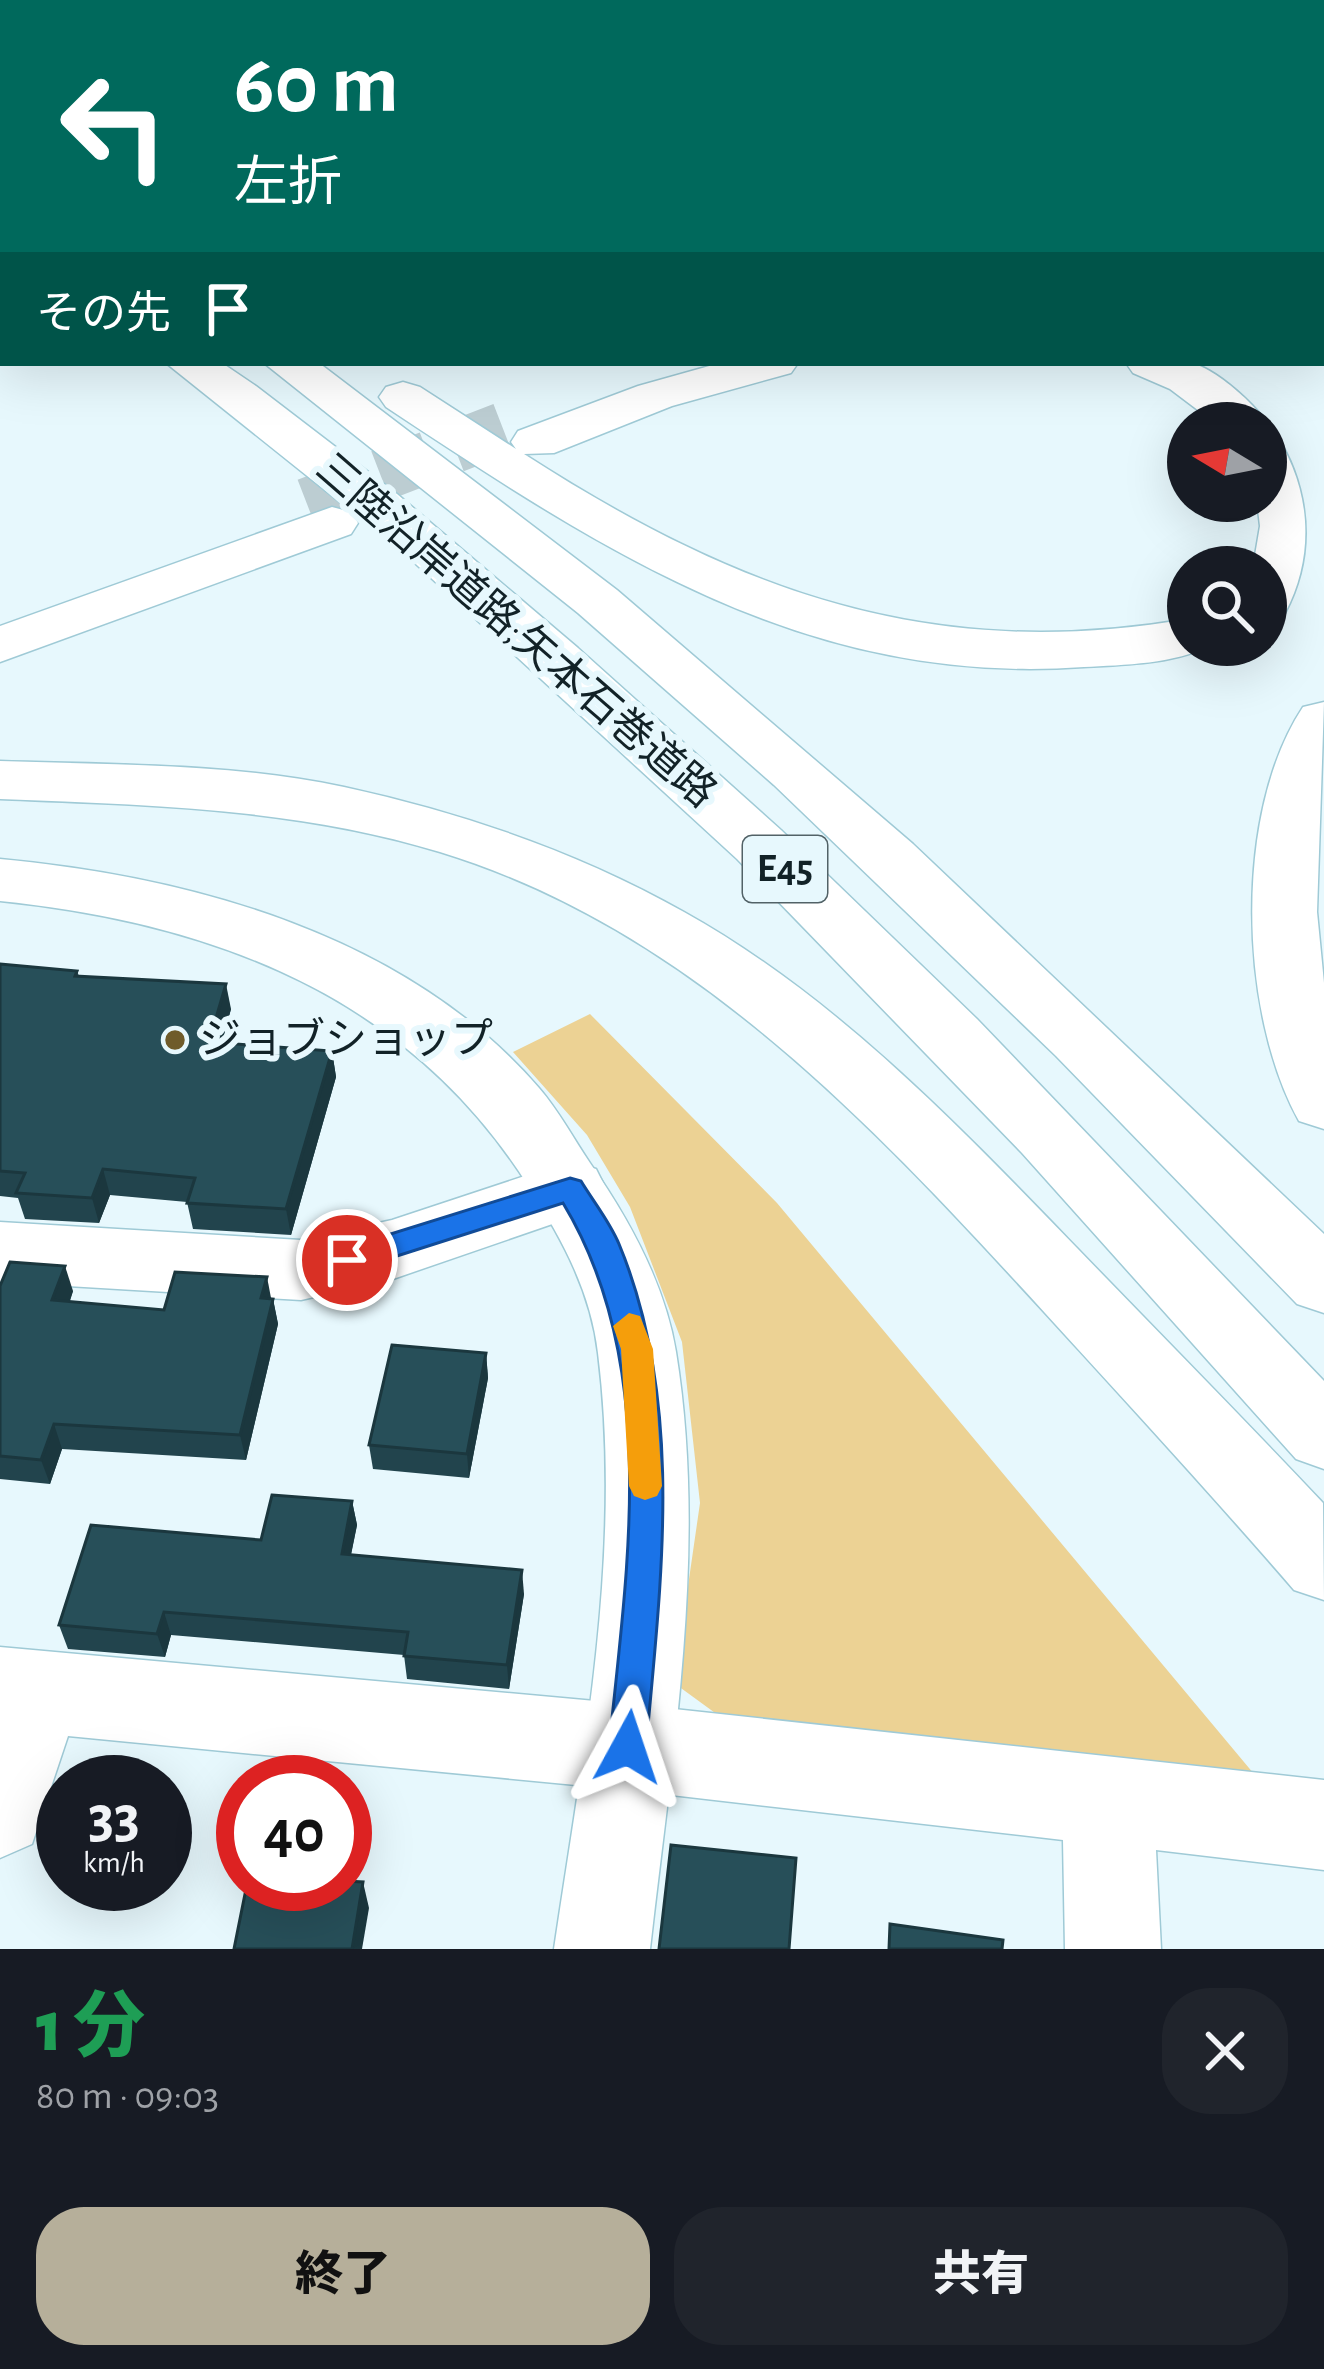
<!DOCTYPE html>
<html lang="ja">
<meta charset="utf-8">
<style>
body{margin:0;font-family:"Alegreya Sans","Noto Sans JP",sans-serif;background:#20242c;color:#f1f3f6;height:100vh;display:flex;flex-direction:column;font-size:45px;white-space:nowrap}
*{box-sizing:border-box;margin:0}
p{font-size:39px;color:#9ea1a6}
.icon{flex:none;width:66px;height:66px;fill:none;stroke:currentColor;stroke-width:2;stroke-linecap:round;stroke-linejoin:round}
.map{position:relative;height:1949px;overflow:hidden}
.panel{display:flex;flex-direction:column;background:#171b24;flex:1}
.panel>*{flex:none}
.top-card{position:absolute;left:0px;top:0px;width:1326px;height:366px;box-shadow:0 12px 48px #0002;background:#00695c;color:#fff;overflow:hidden}
.needle{width:78px;rotate:280deg}
.controls{position:absolute;left:1167px;top:402px;display:grid;gap:24px}
.controls a{display:grid;place-items:center;width:120px;height:120px;border-radius:50%;background:#171b24;box-shadow:0 12px 48px #0002;font-size:60px}
.speed{position:absolute;left:36px;top:1755px;display:flex;gap:24px;font-size:60px;font-weight:700;text-align:center}
.speed>*{display:grid;place-content:center;width:156px;height:156px;border-radius:50%;background:#171b24;box-shadow:0 12px 48px #0002;line-height:1}
.speed small{font-size:30px;font-weight:400}
.speed .limit{border:18px solid #d22;background:#fff;color:#111}
.pin{position:absolute;display:grid;place-items:center;width:102px;height:102px;color:#fff;margin:-51px;border:6px solid #fff;border-radius:50%;box-shadow:0 3px 12px #0007}
.me{position:absolute;width:132px;margin:-66px;rotate:5deg;stroke-linejoin:round;filter:drop-shadow(0 0 9px #0008)}
.turn{display:flex;align-items:center;gap:42px;height:252px;padding:0 36px;font-size:54px}
.turn .icon{width:156px;height:156px;stroke-width:2.5}
.turn b{display:block;font-size:84px;line-height:102px}
.then{display:flex;align-items:center;height:114px;padding:0 36px;background:#0003;gap:24px;font-size:45px}
.round{display:grid;place-items:center;flex:none;width:126px;height:126px;border-radius:48px;background:#20242c}
.summary{display:flex;align-items:center;justify-content:space-between;height:204px;padding:0 36px}
h1{font-size:72px;font-weight:800;line-height:90px;color:#1e9e55}
.primary-button{display:flex;gap:24px;margin-top:auto;padding:24px 36px}
.primary-button a{flex:1;height:138px;border-radius:48px;background:#b6af9a;color:#111;font-size:48px;font-weight:800;line-height:138px;text-align:center}
.primary-button a+a{background:#20242c;color:#f1f3f6}
.map>svg:first-child{display:block}
</style>
<div class="map">
<svg width="1324" height="1949" viewBox="0 0 1324 1949">
<rect width="100%" height="100%" fill="#e7f8fd"/>
<polygon fill="#ecd294" points="590,1014 777,1203 1254,1774 722,1718 674,1683 700,1503 682,1342 630,1207 587,1135 513,1052"/>
<g fill="none" stroke-linecap="round" stroke-linejoin="round">
<polyline stroke="#bccdd2" stroke-width="52" stroke-dasharray="52 27" stroke-linecap="butt" points="307,504 511,425"/>
<g stroke="#9fcad6" stroke-width="3">
<polygon id="service" points="783,0 803,0 804,3 784,3"/>
</g>
<g stroke="#9fcad6" stroke-width="3">
<g id="minor">
<polygon points="1105,0 1155,0 1157,3 1107,3"/>
<rect x="1323" y="23" width="1" height="23"/>
<polygon points="0,55 3,56 3,80 0,79"/>
<rect x="1323" y="303" width="1" height="28"/>
<polygon points="570,1161 596,1169 606,1189 596,1209 393,1279 301,1300 0,1282 0,1222 301,1240 392,1220"/>
<polygon points="0,1647 628,1704 1324,1780 1324,1870 1156,1850 1161,1949 1065,1949 1063,1840 628,1790 68,1736 32,1844 0,1858"/>
</g>
</g>
<g stroke="#9fcad6" stroke-width="3">
<path id="tertiary" d="M0,859C192,877 407,935 539,1088C559,1111 573,1138 590,1163C629,1219 665,1284 676,1352C708,1549 672,1753 650,1949H554C583,1753 623,1552 598,1353C591,1292 562,1239 529,1187C410,997 215,923 0,901Z"/>
</g>
<g stroke="#9fcad6" stroke-width="3">
<g id="motorway">
<polygon points="0,166 3,167 3,194 0,193"/>
<polygon points="0,224 3,225 3,252 0,251"/>
<polygon points="166,363 222,363 256,386 397,494 578,648 781,830 977,1019 1324,1381 1324,1469 1296,1459 1022,1153 737,859 406,555"/>
<polygon points="264,363 319,363 617,590 913,844 1324,1234 1324,1313 1297,1304 1056,1056 774,785 578,613"/>
<path d="M720,363H798L791,373L672,406L554,453L524,454C738,592 931,663 1188,619V645H1210C1177,664 1123,665 1084,667C808,687 605,552 386,407L379,397L386,387L403,382L420,387L516,449L511,442L518,431L638,386Z"/>
<path d="M1126,363C1146,363 1171,359 1191,363C1209,367 1232,386 1245,398C1305,455 1324,539 1285,613L1266,617V567H1253L1260,526L1257,501H1266V423H1215L1170,389L1133,373Z"/>
<polygon points="332,507 351,512 358,523 351,534 0,662 0,626"/>
<path d="M1324,702L1317,912L1324,983V1129L1299,1121C1239,1013 1233,813 1303,707Z"/>
<path d="M0,761C114,765 232,763 344,787C463,813 578,852 684,912C835,996 958,1125 1077,1248C1159,1333 1242,1417 1323,1503L1324,1600L1294,1590C1213,1496 1129,1405 1045,1313C873,1125 691,929 440,852C296,808 149,805 0,799Z"/>
</g>
</g>
<polyline stroke="#839398" stroke-width="4.5" stroke-dasharray="1.5 6" stroke-linecap="butt" points="503,0 511,3"/>
<use href="#service" fill="#fff" fill-rule="evenodd"/>
<use href="#minor" fill="#fff" fill-rule="evenodd"/>
<use href="#tertiary" fill="#fff" fill-rule="evenodd"/>
<use href="#motorway" fill="#fff" fill-rule="evenodd"/>
</g>
<g fill="#22444d">
<polygon points="0,0 3,3 3,52 0,50"/>
<polygon points="0,964 77,971 79,976 231,1009 222,1043 332,1051 336,1077 291,1235 193,1229 187,1202 110,1195 99,1223 25,1219 18,1198 0,1196"/>
<polygon points="0,1286 73,1291 70,1301 164,1310 273,1299 278,1324 246,1460 62,1449 50,1484 0,1479"/>
<polygon points="486,1353 488,1378 469,1478 373,1469 369,1445"/>
<polygon points="352,1501 357,1525 351,1555 524,1594 509,1689 407,1679 404,1655 171,1635 165,1657 68,1649 59,1625"/>
</g>
<g fill="#1b373e">
<polygon points="650,0 728,0 721,3 644,3"/>
<polygon points="226,984 231,1009 214,1068 209,1042"/>
<polygon points="332,1051 336,1077 291,1235 286,1209"/>
<polygon points="103,1169 110,1195 99,1223 92,1198"/>
<polygon points="65,1266 73,1291 61,1325 52,1300"/>
<polygon points="267,1277 272,1303 261,1298"/>
<polygon points="273,1299 278,1324 246,1460 240,1435"/>
<polygon points="486,1353 488,1378 469,1478 467,1454"/>
<polygon points="54,1424 62,1449 50,1484 41,1460"/>
<polygon points="352,1501 357,1525 346,1578 342,1554"/>
<polygon points="522,1570 524,1594 509,1689 507,1665"/>
<polygon points="164,1612 171,1635 165,1657 157,1634"/>
<polygon points="363,1882 369,1908 362,1949 352,1949"/>
</g>
<g fill="#274f59" stroke="#1b373e" stroke-width="3">
<polygon points="0,0 502,0 510,3 3,3 3,20 0,18"/>
<polygon points="519,0 650,0 644,3 511,3"/>
<rect x="1323" y="74" width="1" height="198"/>
<polygon points="0,964 77,971 75,976 226,984 209,1042 332,1051 286,1209 187,1203 195,1178 103,1169 92,1198 16,1193 25,1173 0,1171"/>
<polygon points="10,1262 65,1266 52,1300 164,1310 175,1272 267,1277 261,1298 273,1299 240,1435 54,1424 41,1460 0,1456 0,1286"/>
<polygon points="392,1345 486,1353 467,1454 369,1445"/>
<polygon points="272,1495 352,1501 342,1554 522,1570 507,1665 404,1656 408,1632 164,1612 157,1634 59,1625 91,1525 261,1540"/>
<polygon points="671,1845 796,1858 789,1949 659,1949"/>
<polygon points="345,1881 363,1882 352,1949 234,1949 247,1884 345,1884"/>
<polygon points="890,1924 1003,1940 1002,1949 889,1949"/>
</g>
<path fill="#1a73e8" stroke="#114b97" stroke-width="3" d="M570,1178L581,1181C593,1201 610,1222 619,1244C685,1403 661,1581 646,1747L641,1760L628,1765L615,1760L609,1747C627,1568 661,1365 563,1203L347,1272L332,1260L336,1251Z"/>
<polygon fill="#f59e0b" points="629,1313 640,1316 653,1349 662,1486 657,1496 645,1500 634,1496 629,1486 621,1349 613,1326"/>
<circle fill="#6f5b2a" stroke="#e7f8fd" stroke-width="4.5" cx="175" cy="1040" r="12"/>
<g text-anchor="middle" dominant-baseline="central" stroke-width="12" stroke-linejoin="round" paint-order="stroke">
<rect fill="#e7f8fd" stroke="#526267" stroke-width="3" x="743" y="836" width="84" height="66" rx="9"/>
<g font-size="39" font-weight="bold" fill="#122227">
<text x="785" y="869">E45</text>
</g>
<g font-size="42" fill="#122227" stroke="#e7f8fd">
<text transform="translate(516 631) rotate(41)">三陸沿岸道路;矢本石巻道路</text>
</g>
<g font-size="42" fill="#122227" stroke="#e7f8fd" text-anchor="start">
<text x="199" y="1040">ジョブショップ</text>
</g>
</g>
</svg>
<div class="controls">
<a><svg class="needle" viewBox="-14 -14 28 28"><path d="M0-13l5 13h-10z" fill="#e53935"/><path d="M0 13l5-13h-10z" fill="#9ea1a6"/></svg></a>
<a><svg class="icon" aria-label="search" viewBox="0 0 24 24"><circle cx="10" cy="10" r="6"/><path d="M15 15l6 6"/></svg></a>
</div>
<div class="speed"><div>33<small>km/h</small></div><div class="limit">40</div></div>
<div class="pin" style="left:347px;top:1260px;background:#d93025"><svg class="icon" aria-label="arrive" viewBox="0 0 24 24"><path d="M6 21V4h12l-3 4 3 4H6"/></svg></div>
<svg class="me" style="left:628px;top:1747px" viewBox="-20 -20 40 40"><path d="M0-17L14 15 0 8-14 15z" fill="#1a73e8" stroke="#fff" stroke-width="4"/></svg>
<div class="top-card">
<div class="turn"><svg class="icon" aria-label="left" viewBox="0 0 24 24"><path d="M17 20v-9H6M10 6l-5 5 5 5"/></svg><div><b>60 m</b>左折</div></div>
<div class="then">その先<svg class="icon" aria-label="arrive" viewBox="0 0 24 24"><path d="M6 21V4h12l-3 4 3 4H6"/></svg></div>
</div>
</div>
<section class="panel">
<div class="summary"><div><h1>1 分</h1><p>80 m · 09:03</p></div><a class="round"><svg class="icon" aria-label="close" viewBox="0 0 24 24"><path d="M6 6l12 12M18 6L6 18"/></svg></a></div>
<div class="primary-button"><a>終了</a><a>共有</a></div>
</section>
